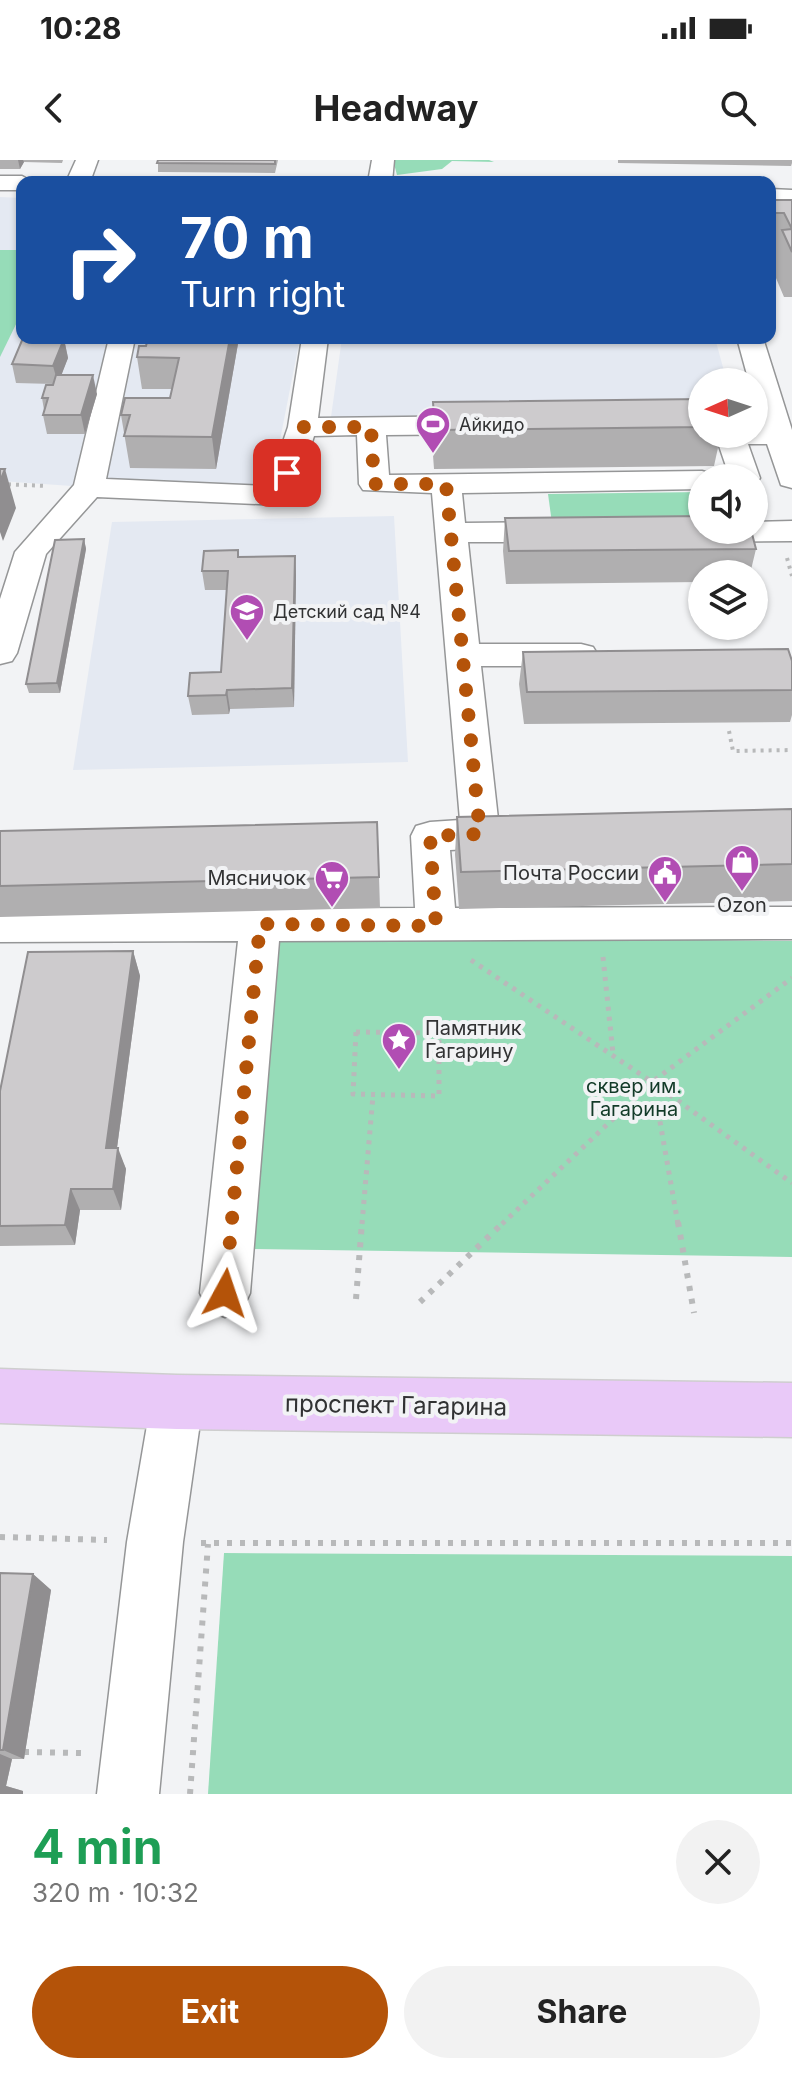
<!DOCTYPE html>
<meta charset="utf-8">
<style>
body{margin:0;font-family:Inter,sans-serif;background:#f2f2f2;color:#222;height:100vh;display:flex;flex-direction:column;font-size:30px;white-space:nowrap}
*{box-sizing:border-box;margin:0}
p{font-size:26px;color:#767676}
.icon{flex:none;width:44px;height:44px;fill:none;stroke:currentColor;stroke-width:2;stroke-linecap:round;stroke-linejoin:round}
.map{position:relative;height:1634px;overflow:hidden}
.panel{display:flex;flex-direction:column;background:#fff;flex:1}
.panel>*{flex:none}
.guide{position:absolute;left:16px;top:16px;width:760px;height:168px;border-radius:16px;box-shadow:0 2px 6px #0004;background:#1a4fa0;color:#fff;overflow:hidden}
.needle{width:52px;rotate:267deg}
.buttons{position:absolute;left:688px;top:208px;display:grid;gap:16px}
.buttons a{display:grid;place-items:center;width:80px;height:80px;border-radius:50%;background:#fff;box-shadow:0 2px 6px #0004;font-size:40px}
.pin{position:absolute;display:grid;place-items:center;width:68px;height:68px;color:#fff;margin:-34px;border-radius:16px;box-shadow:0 4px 12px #0006}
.me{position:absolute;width:88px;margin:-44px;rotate:5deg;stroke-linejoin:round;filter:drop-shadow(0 0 6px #0008)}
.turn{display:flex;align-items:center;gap:28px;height:168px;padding:0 32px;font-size:36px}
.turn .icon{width:104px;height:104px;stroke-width:2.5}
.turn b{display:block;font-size:56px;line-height:68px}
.round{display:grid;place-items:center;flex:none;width:84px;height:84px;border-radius:42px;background:#f2f2f2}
.headline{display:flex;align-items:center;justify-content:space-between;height:136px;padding:0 32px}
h1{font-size:48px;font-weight:700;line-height:60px;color:#1e9e55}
.cta{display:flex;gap:16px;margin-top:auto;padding:16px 32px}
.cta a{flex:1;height:92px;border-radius:48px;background:#b45309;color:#fff;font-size:32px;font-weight:700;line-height:92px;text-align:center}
.cta a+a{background:#f2f2f2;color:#222}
.status{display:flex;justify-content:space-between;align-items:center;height:56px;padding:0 40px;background:#fff;direction:ltr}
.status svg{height:22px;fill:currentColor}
header{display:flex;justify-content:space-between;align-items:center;height:104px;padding:0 32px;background:#fff;font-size:36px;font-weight:700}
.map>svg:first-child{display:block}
</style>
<div class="status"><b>10:28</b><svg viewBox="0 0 49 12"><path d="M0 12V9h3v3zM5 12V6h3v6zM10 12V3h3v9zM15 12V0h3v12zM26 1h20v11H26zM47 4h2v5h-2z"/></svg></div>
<header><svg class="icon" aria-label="back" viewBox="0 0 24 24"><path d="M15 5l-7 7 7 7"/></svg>Headway<svg class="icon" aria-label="search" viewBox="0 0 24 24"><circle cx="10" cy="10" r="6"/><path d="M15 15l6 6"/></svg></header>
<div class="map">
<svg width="792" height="1634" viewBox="0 0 792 1634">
<rect width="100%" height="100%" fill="#f2f3f5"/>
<g fill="#e4e9f2">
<polygon points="0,37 22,38 22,178 300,178 271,326 115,329 0,321"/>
<polygon points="342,178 715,178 727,222 702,222 702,256 331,257"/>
<polygon points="394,356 408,602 73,610 112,362"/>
</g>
<g fill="#96dcb8">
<polygon points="393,0 489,0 494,2 452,1 442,9 397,15"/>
<polygon points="0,90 22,90 22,152 0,197"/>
<polygon points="702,332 702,361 552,363 548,334"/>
<polygon points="276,775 792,781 792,1097 249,1089"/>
<polygon points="224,1393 792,1396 792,1634 208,1634"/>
</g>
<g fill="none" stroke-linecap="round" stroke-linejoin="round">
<g stroke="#959697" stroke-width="3">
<g id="minor">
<polygon points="76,0 98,0 90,22 66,22"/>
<polygon points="372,0 394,0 392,22 368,22"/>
<polygon points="0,16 22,16 33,22 22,22 22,30 0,30"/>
<polygon points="770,29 792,30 792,44 770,43"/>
<polygon points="109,178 135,178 106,319 268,326 288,267 302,178 328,178 318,258 489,256 499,259 503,265 499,271 489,274 386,275 389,315 702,311 713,314 716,318 702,318 702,329 462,333 465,363 563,362 574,365 579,372 574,379 563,382 468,382 479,484 581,484 593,487 598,495 593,503 581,506 481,506 498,659 521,663 526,673 521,683 507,687 450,690 455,748 792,747 792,779 279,781 250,1133 242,1150 225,1157 208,1150 200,1133 238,781 0,782 0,750 415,748 411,676 416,666 430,662 460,660 432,333 363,330 359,324 357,275 314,276 295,336 291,342 280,345 97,337 46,394 17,493 12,501 0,504 0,439 15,392 74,325"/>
<polygon points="737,178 763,178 792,270 792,328 781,325 767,284 748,284 760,318 756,324 754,318 730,318 715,274 754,274 754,266 762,266 754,239 754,222 749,222"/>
<polygon points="792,361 792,381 693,382 682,379 677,372 682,365 702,362 702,370 754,370 754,362"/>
<polygon points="177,1216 195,1224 203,1242 183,1382 159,1634 97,1634 127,1382 151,1242 159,1224"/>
</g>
</g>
<g stroke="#cecece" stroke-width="3">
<polygon id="major" points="0,1209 177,1215 792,1223 792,1277 177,1269 0,1263"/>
</g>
<g stroke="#b8b9ba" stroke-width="4" stroke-dasharray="3 5" stroke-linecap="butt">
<polyline points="0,324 47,326"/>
<polyline points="787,398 792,416"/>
<polyline points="729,571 733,591 792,590"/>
</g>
<g stroke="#b8b9ba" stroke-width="5" stroke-dasharray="4 6" stroke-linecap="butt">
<polyline points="603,797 613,894"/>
<polyline points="471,800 652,922 792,1023"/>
<polygon points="356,872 439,873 439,936 353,934"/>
<polyline points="653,922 678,1064"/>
<polyline points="362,1064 373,935"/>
<polyline points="502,1064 652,922 792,818"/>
</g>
<g stroke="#b8b9ba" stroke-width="6" stroke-dasharray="5 8" stroke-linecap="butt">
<polyline points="678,1062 694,1153"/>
<polyline points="356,1139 362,1062"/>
<polyline points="420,1142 504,1062"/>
<polyline points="0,1377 107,1380"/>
<polyline points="201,1383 792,1383"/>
<polyline points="24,1592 83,1593"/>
<polyline points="190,1634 208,1384"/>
</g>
<use href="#minor" fill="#fff" fill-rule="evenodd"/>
<use href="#major" fill="#e9c9f8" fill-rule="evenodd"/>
</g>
<g fill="#b0afb0">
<polygon points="0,0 63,0 62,3 24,2 20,9 0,9"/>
<polygon points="158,0 278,0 275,13 158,12"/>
<polygon points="618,0 792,0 792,3 791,6 618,3"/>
<polygon points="770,40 792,40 792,137 784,137 773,111 776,96 775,94 770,94"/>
<polygon points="148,178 239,178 216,309 130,308 121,255 170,238 172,229 142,229 137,197 146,186"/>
<polygon points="64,179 68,198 61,215 97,234 85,274 47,274 43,255 44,250 42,238 53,224 16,223 12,204"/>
<polygon points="702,239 702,274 721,274 714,306 434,309 432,281 433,242"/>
<polygon points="505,358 756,389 750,414 702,414 702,422 506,424 503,391"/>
<polygon points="84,379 86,389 60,533 29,533 26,524"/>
<polygon points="238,390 239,397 295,396 296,415 294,547 230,549 229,554 192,555 188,536 221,512 227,430 205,430 202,411"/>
<polygon points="523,492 792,501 792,555 790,562 524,564 519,524"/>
<polygon points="792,649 792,741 459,749 455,694 457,657"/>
<polygon points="0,671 379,717 380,748 0,757"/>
<polygon points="133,791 140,816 117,988 126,1009 121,1050 80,1050 75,1085 0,1086 0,931"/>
<polygon points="0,1413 33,1414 51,1430 24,1599 12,1599 6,1626 23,1631 0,1634"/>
</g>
<g fill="#908e90">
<polygon points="18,0 23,0 24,2 20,9"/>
<polygon points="230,178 239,178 216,309 212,277"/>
<polygon points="64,179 68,198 58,224 53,206"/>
<polygon points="93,215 97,234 85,274 81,255"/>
<polygon points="5,309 16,348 3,381 0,372 0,321"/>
<polygon points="84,379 86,389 60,533 57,523"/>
<polygon points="295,396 296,415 294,547 292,528"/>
<polygon points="227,530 230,549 229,554 226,535"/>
<polygon points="133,791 140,816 114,1010 106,988"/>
<polygon points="118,988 126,1009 121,1050 113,1029"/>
<polygon points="71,1029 80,1050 75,1085 65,1065"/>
<polygon points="33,1414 51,1430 24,1599 3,1590"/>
<polygon points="0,1594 12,1599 6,1626 23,1631 23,1634 0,1634"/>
</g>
<g fill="#cdcbcd" stroke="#908e90" stroke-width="2">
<polygon points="158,0 275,0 275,4 157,3"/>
<polygon points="770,40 792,40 792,92 782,70 792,69 784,53 775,53"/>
<polygon points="23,178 64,179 53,206 12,204"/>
<polygon points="148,178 230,178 212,277 124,276 130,255 121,255 125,238 170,238 179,198 137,197 139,186 146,186"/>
<polygon points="56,215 93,215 81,255 43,255 48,238 42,238 46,225 53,225"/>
<polygon points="702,239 702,267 435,270 433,242"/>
<polygon points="0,309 5,309 0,321"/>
<polygon points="702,356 702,370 751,370 756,389 509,391 505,358"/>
<polygon points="84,379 57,523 26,524 55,380"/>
<polygon points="238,390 238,397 295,396 292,528 227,530 226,535 188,536 190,513 221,512 228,411 202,411 204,391"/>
<polygon points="788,489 792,501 792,530 527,532 523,492"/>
<polygon points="792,649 792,704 461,712 457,657"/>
<polygon points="377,662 379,717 0,726 0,671"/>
<polygon points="133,791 106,988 118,988 113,1029 71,1029 65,1065 0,1066 0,931 28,792"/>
<polygon points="0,1413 33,1414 3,1590 0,1590"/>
</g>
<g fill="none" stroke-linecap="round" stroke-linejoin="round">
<polyline stroke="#b45309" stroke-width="14" stroke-dasharray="0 25.2" points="225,1133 260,764 436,766 430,676 480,674 446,324 374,324 371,267 302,267 287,313"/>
</g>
<defs>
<g id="stadium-pin" transform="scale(1.8)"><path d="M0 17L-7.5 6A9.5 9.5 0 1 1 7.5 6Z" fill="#b14db3" stroke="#f2f3f5"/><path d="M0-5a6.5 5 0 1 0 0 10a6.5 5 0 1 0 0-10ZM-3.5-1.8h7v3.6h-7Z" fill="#fff"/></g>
<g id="school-pin" transform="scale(1.8)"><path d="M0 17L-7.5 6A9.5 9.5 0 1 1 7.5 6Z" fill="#b14db3" stroke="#f2f3f5"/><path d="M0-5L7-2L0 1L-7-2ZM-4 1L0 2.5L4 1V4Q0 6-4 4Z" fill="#fff"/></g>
<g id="shop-pin" transform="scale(1.8)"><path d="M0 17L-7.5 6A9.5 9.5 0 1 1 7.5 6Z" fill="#b14db3" stroke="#f2f3f5"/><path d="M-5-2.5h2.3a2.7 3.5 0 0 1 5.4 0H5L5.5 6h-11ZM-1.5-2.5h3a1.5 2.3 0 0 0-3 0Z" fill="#fff"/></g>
<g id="civic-pin" transform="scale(1.8)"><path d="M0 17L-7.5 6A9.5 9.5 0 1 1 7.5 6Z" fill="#b14db3" stroke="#f2f3f5"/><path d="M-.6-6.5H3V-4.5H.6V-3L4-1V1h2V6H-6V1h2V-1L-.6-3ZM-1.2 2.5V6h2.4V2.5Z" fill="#fff"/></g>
<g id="supermarket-pin" transform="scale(1.8)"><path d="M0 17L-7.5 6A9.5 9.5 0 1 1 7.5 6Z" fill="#b14db3" stroke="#f2f3f5"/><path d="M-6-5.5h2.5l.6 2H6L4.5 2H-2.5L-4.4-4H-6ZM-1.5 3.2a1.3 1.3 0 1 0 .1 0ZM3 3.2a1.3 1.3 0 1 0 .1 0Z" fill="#fff"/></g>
<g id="sight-pin" transform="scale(1.8)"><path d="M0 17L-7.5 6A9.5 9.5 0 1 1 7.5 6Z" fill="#b14db3" stroke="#f2f3f5"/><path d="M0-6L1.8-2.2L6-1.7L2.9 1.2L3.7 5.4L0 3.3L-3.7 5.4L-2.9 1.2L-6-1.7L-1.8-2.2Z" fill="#fff"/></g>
</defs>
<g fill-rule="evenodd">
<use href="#stadium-pin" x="433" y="264"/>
<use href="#school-pin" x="247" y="451"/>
<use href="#shop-pin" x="742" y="702"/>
<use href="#civic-pin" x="665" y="713"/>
<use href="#supermarket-pin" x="332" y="718"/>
<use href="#sight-pin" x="399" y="880"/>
</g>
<g text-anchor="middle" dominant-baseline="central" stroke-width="8" stroke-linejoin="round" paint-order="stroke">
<g font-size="18" fill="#313233" stroke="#f2f3f5" text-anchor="start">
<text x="459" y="264">Айкидо</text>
<text x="273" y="451">Детский сад №4</text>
</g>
<g font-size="20" fill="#313233" stroke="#f2f3f5" text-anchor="end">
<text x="639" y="713">Почта России</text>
<text x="306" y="718">Мясничок</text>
<text x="742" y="745" text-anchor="middle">Ozon</text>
<text x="425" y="868" text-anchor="start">Памятник<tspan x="425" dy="23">Гагарину</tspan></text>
</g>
<g font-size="20" fill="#123a28" stroke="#f2f3f5">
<text x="634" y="926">сквер им.<tspan x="634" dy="23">Гагарина</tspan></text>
</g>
<g font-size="24" fill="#313233" stroke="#f2f3f5">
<text transform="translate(396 1245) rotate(1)">проспект Гагарина</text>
</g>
</g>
</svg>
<div class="buttons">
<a><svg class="needle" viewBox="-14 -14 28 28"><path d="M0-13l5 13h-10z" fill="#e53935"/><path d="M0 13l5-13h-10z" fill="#767676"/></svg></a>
<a><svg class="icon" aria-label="sound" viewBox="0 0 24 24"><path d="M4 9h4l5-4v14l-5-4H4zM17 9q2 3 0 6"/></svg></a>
<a><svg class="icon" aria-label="layers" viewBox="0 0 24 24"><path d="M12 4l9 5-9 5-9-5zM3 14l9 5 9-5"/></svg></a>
</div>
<div class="pin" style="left:287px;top:313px;background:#d93025"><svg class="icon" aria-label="arrive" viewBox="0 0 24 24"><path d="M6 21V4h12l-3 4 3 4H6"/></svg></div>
<svg class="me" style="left:225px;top:1133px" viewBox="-20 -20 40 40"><path d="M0-17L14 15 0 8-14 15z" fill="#b45309" stroke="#fff" stroke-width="4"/></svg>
<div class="guide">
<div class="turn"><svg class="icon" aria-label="right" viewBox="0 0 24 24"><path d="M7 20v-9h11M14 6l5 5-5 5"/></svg><div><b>70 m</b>Turn right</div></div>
</div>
</div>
<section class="panel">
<div class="headline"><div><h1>4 min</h1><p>320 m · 10:32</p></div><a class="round"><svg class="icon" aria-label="close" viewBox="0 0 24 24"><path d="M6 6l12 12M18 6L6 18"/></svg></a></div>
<div class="cta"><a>Exit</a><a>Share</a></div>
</section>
